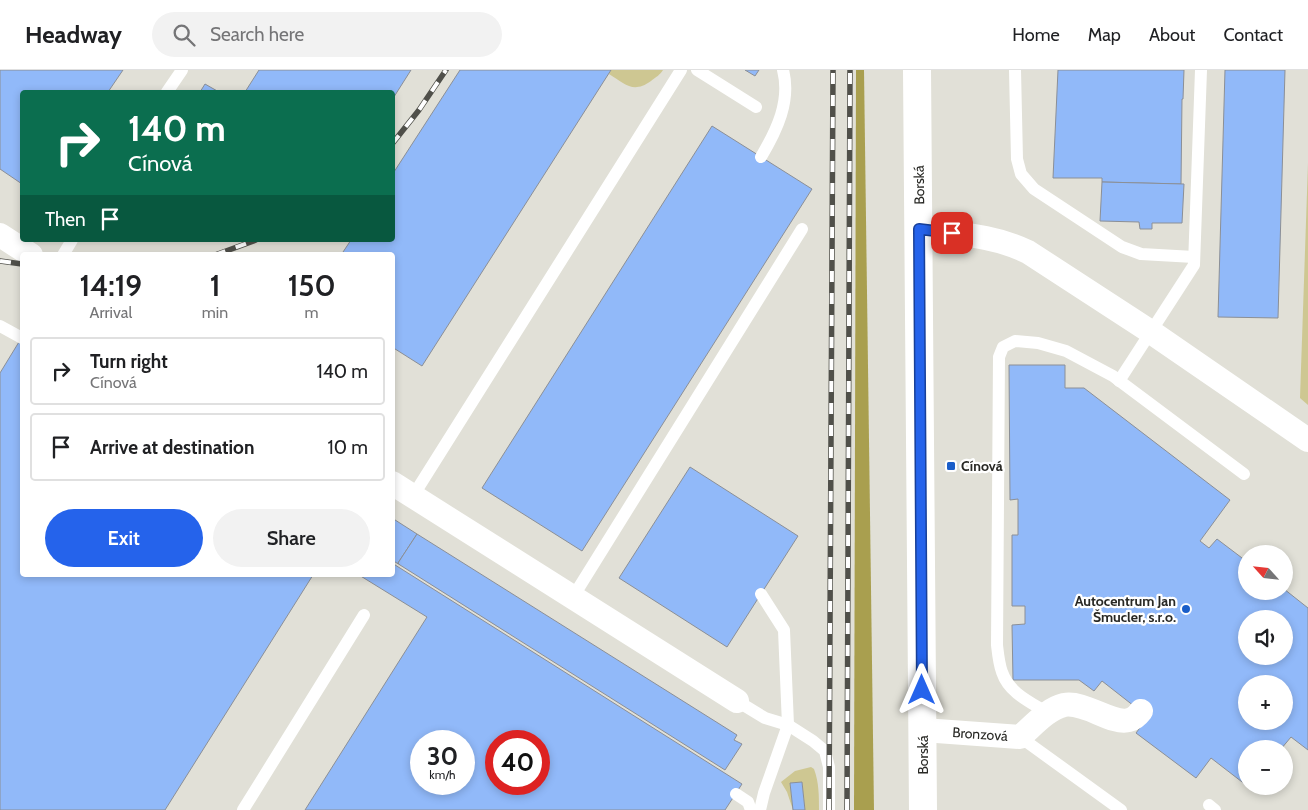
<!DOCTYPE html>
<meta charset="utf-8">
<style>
body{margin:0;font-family:Cabin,sans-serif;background:#f2f2f2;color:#202124;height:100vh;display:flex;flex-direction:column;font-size:19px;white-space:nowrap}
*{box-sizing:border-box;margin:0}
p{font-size:16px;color:#757577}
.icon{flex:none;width:28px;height:28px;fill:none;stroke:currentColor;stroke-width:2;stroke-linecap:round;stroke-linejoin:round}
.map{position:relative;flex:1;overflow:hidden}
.drawer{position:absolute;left:20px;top:182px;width:375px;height:325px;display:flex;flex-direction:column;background:#fff;border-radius:5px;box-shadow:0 2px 8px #0003}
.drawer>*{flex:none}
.top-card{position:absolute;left:20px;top:20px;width:375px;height:152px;border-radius:5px;box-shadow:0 2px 8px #0003;background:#0b6e4f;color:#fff;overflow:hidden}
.needle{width:32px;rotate:297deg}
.tools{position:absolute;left:1238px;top:475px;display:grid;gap:10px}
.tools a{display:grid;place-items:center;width:55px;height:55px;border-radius:50%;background:#fff;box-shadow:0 2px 8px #0003;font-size:25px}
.speed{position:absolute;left:410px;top:660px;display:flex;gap:10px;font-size:25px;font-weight:700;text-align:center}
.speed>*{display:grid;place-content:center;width:65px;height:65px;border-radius:50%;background:#fff;box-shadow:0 2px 8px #0003;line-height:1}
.speed small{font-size:12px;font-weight:400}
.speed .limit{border:8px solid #d22;background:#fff;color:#111}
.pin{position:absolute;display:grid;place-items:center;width:42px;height:42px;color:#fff;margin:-21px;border-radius:10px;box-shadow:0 2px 8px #0006}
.me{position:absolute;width:55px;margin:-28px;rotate:0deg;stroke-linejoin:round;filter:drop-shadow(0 0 4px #0008)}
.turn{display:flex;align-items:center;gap:18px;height:105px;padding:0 25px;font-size:22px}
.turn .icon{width:65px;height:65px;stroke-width:2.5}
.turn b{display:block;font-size:35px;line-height:42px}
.then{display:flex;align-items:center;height:48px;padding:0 25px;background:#0003;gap:10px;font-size:19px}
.eta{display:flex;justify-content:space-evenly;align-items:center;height:85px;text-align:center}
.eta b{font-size:30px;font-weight:600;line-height:35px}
.button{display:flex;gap:10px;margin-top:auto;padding:10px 25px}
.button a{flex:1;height:58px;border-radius:30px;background:#2563eb;color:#fff;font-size:20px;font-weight:600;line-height:58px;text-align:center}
.button a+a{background:#f2f2f2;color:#202124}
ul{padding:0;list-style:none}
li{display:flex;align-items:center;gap:15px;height:68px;margin:0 10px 8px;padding:0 15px;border:2px solid #e0e0e0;border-radius:5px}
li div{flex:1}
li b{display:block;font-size:19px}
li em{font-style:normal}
header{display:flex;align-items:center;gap:30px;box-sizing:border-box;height:70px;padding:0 25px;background:#fff;border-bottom:1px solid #e0e0e0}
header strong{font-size:24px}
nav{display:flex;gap:28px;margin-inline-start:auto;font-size:18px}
.search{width:350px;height:45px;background:#f2f2f2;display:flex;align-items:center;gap:12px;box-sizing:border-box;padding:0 18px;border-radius:28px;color:#757577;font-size:19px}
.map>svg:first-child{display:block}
</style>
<header>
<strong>Headway</strong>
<div class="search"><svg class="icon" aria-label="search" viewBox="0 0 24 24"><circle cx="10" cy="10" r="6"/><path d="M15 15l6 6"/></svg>Search here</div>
<nav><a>Home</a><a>Map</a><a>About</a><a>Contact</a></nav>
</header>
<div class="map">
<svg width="1308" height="740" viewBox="0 0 1308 740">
<rect width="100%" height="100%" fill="#e1e0d7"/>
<g fill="#cec792">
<path d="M611,0H663C660,5 656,7 651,11C633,24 625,14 609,4Z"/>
<polygon points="1308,93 1308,335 1300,328"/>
<path d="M811,697L814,699C819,712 819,726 819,740H805L802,712L790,713L793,740L787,722L781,712L795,701Z"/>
</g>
<polygon fill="#a99f4f" points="856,0 864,0 874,740 854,740"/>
<g fill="#91b9f9" stroke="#8b8f96" fill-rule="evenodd">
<polygon points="0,0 123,0 108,22 22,22 22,114 0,99"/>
<polygon points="259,0 411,0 392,30 392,22 245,22"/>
<polygon points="460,0 611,0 422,296 392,277 392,185 341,185 351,170 392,170 392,105"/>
<polygon points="745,0 759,0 755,6"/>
<polygon points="1058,0 1184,0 1183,29 1182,29 1181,114 1102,112 1102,108 1053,108"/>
<polygon points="1225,0 1285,0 1278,248 1218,247"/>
<polygon points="205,14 219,22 200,22"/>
<polygon points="712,56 812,119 582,481 482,418"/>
<polygon points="1102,112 1184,114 1182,153 1152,153 1152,159 1140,159 1139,152 1100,151"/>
<polygon points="22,267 22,505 313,505 165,740 0,740 0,303"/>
<path d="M1009,295H1065V318H1084L1230,430L1200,471L1209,478L1217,469L1246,491V521H1284V519L1308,538V680L1291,667L1281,679H1246V715L1211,688L1196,708L1136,663L1148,647L1102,611L1094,621L1079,610H1013L1012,555L1025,554V536H1012V465H1018V429L1010,430ZM1246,549H1284V586H1246ZM1246,614H1284V651H1246Z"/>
<polygon points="690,397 798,466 727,577 619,508"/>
<polygon points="392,448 417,464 398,493 400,495 392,490"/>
<polygon points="417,464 737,665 734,670 742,674 725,700 400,495 398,493"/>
<path d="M392,493L742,714L725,740H305L427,547L359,505H392ZM421,671H464V714H421ZM496,671H539V714H496Z"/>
<polygon points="802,712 805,740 793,740 790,713"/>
</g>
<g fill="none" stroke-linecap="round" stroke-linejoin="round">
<g stroke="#fff" stroke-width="12">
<polyline points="697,0 756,37"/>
<polyline points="1015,0 1017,89 1021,104 1034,119 1122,177 1141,184 1194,187"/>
<polyline points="167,22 182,0"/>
<path d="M761,87C777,60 791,31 783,0"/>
<polyline points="63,185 72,170"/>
<polyline points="0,256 22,268"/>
<polyline points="1119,311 1194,195 1201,0"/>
<polyline points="413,426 681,0"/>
<polyline points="573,527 802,159"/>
<polyline points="737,631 765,648 788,655 813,671 825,681 829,697 829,740"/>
<path d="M1048,643C1030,632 1009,623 1002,602C999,594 998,584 997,575L999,287L1003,277L1015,271L1038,273L1066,281L1113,306L1244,404"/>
<polyline points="1020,667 1121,740"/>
<polyline points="736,724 748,732 751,740"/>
<polyline points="1209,735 1215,740"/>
<polyline points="243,740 364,545"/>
<polyline points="760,740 764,723 788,655 784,560 761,524"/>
</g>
<g stroke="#fff" stroke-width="24">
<path d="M919,159C956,164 994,165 1028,182L1151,262L1308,370"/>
<polyline points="0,165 31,185"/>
<polyline points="392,413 737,631"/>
<path d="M923,660L1020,667C1033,656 1047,639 1064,635C1085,631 1112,655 1129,650C1134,649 1138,645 1141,641"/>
</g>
<polyline stroke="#fff" stroke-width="28" points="917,0 923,740"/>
<g stroke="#50504a" stroke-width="5.5">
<g id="rail">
<polyline points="392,74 419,40 446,0"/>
<polyline points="215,185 256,170"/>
<polyline points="0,191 22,194"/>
<polyline points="829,740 833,0"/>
<polyline points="847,740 850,0"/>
</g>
</g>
<use href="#rail" stroke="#fff" stroke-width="4" stroke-dasharray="11" stroke-linecap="butt"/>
</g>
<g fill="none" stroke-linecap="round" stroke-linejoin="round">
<g stroke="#184099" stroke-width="12">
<polyline id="route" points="922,620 919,159 952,163"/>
</g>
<use href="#route" stroke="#2563eb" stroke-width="9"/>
</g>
<g fill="#1a5ec9" stroke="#fff" stroke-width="2">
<rect x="946" y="391" width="10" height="10" rx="2.5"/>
<circle cx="1186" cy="539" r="5"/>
</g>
<g text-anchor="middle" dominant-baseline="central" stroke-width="4.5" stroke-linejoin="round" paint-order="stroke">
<g font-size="14" fill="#292925" stroke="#fff">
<text transform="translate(919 115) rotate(-91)">Borská</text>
<text transform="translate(980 664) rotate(4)">Bronzová</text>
<text transform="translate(923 685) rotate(-90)">Borská</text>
</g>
<g font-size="14" font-weight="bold" fill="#292925" stroke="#fff" text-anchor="start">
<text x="961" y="396">Cínová</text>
<text x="1176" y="531" text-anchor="end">Autocentrum Jan<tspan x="1176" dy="16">Šmucler, s.r.o.</tspan></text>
</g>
</g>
</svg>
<div class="tools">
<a><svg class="needle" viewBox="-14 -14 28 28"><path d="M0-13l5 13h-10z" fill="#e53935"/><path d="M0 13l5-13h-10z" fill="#757577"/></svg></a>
<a><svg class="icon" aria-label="sound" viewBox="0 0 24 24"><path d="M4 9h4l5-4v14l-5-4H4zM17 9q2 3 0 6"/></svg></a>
<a>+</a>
<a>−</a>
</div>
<div class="speed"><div>30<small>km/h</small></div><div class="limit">40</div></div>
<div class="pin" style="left:952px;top:163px;background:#d93025"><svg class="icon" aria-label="arrive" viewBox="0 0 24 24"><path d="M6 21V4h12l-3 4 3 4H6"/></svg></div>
<svg class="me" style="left:922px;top:620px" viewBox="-20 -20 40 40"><path d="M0-17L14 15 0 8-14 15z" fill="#2563eb" stroke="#fff" stroke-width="4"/></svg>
<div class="top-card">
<div class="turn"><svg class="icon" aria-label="right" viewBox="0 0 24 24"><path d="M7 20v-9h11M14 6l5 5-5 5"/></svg><div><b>140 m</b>Cínová</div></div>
<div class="then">Then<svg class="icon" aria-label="arrive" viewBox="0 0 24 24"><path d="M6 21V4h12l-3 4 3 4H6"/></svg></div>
</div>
<section class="drawer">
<div class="eta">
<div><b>14:19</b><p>Arrival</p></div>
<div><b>1</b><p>min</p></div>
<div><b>150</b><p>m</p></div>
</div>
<ul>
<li><svg class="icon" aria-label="right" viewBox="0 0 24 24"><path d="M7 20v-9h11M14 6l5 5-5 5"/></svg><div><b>Turn right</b><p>Cínová</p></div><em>140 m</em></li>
<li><svg class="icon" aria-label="arrive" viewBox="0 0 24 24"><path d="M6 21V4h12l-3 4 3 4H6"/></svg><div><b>Arrive at destination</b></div><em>10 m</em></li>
</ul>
<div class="button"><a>Exit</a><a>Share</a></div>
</section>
</div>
